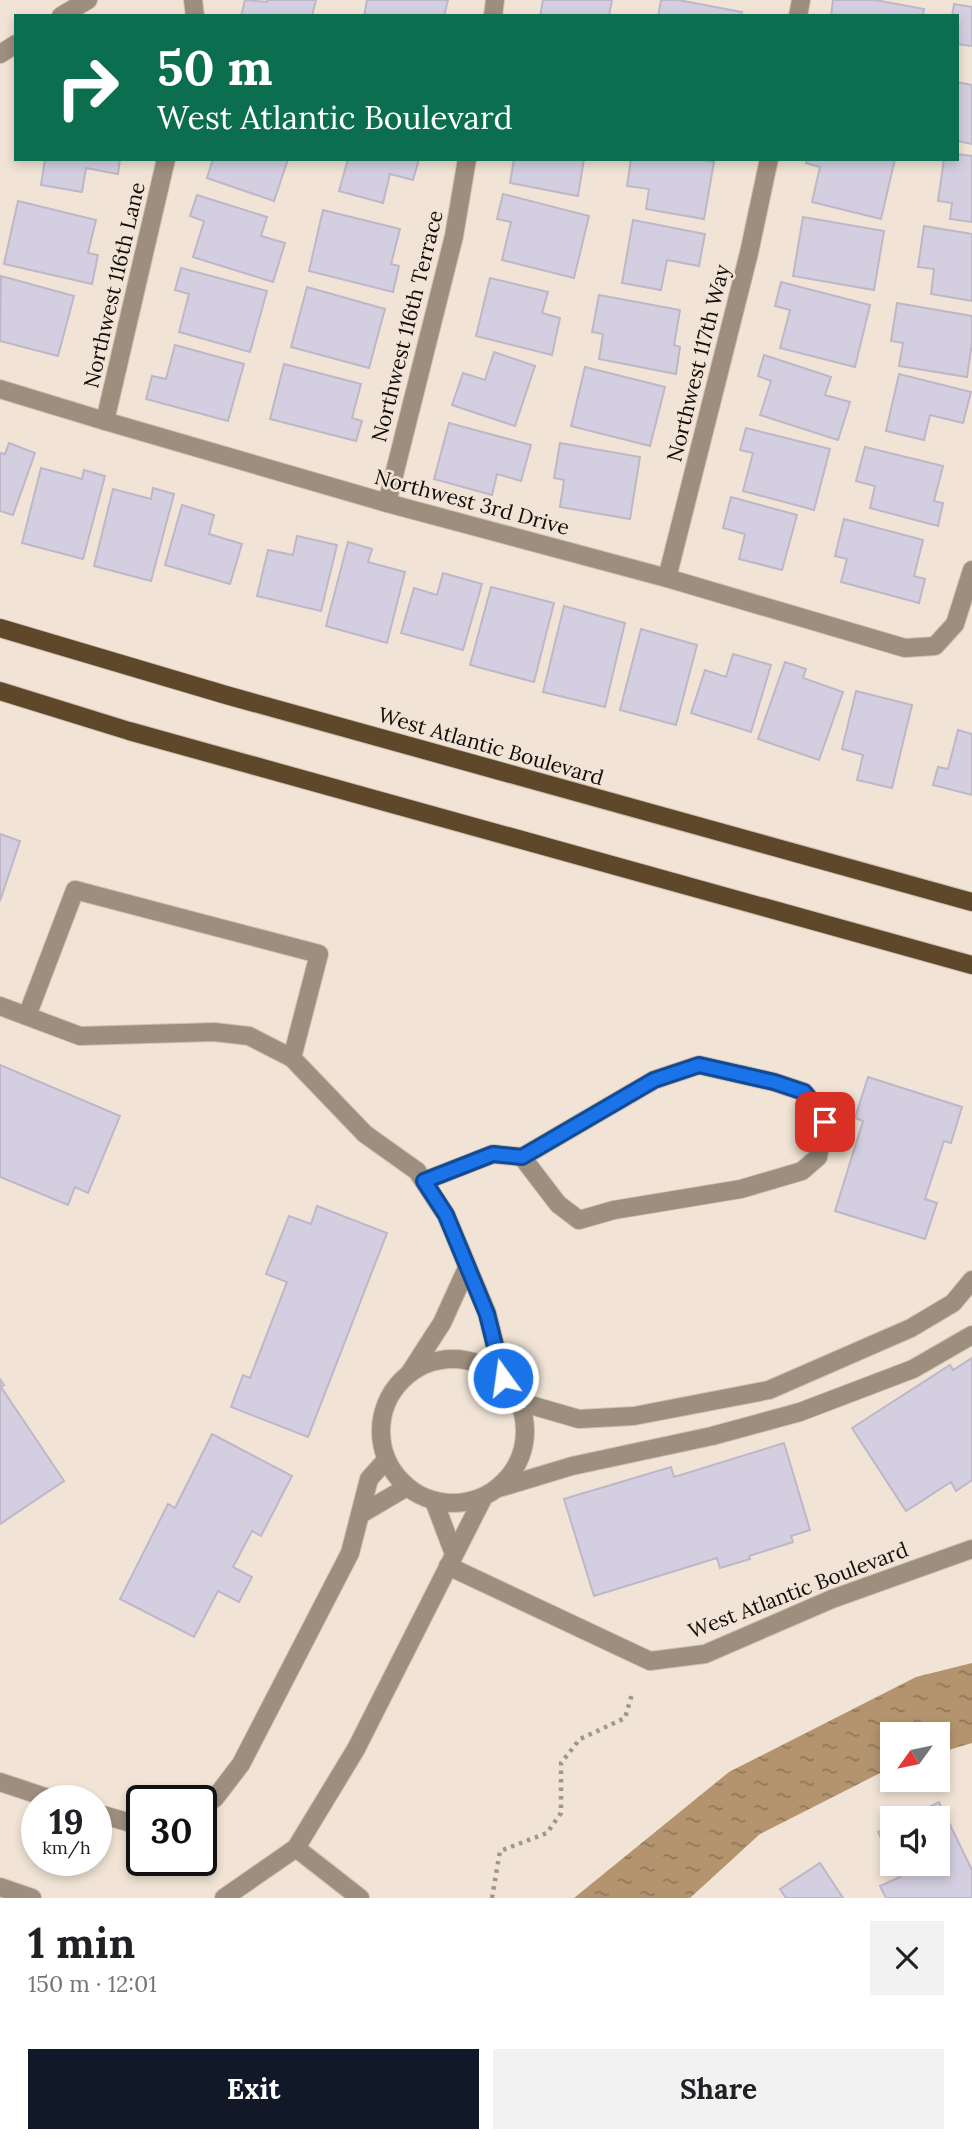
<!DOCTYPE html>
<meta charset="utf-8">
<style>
body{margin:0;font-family:Lora,serif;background:#f2f2f2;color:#202124;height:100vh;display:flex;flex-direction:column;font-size:26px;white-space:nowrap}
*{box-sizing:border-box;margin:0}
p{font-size:23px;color:#757577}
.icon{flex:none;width:38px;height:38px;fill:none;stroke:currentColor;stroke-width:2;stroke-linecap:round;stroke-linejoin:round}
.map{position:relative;height:1898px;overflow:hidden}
.side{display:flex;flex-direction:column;background:#fff;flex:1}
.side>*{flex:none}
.banner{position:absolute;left:14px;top:14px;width:945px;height:147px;border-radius:0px;box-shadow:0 4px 10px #0003;background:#0b6e4f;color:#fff;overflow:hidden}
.needle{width:46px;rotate:237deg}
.controls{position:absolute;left:880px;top:1722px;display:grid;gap:14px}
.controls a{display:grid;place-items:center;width:70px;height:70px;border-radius:0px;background:#fff;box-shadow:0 4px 10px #0003;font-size:35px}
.speed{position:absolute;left:21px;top:1785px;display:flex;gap:14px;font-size:35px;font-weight:700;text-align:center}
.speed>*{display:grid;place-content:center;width:91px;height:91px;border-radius:50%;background:#fff;box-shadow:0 4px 10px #0003;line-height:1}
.speed small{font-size:18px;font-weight:400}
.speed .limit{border:4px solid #111;border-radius:10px;background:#fff;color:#111}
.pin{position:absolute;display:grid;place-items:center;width:60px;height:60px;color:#fff;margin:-30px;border-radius:14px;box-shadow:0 4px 10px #0006}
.me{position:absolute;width:77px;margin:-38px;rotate:346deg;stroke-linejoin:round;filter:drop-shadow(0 0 5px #0008)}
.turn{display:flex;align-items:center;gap:24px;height:147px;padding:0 28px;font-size:32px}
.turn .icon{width:91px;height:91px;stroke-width:2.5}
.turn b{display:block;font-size:49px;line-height:60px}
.round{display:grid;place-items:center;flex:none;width:74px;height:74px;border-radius:0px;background:#f2f2f2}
.head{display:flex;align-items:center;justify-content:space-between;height:119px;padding:0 28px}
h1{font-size:42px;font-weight:800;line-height:52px}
.primary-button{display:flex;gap:14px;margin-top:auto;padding:14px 28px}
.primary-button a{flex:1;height:80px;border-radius:0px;background:#111827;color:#fff;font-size:28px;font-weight:800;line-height:80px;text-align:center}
.primary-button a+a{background:#f2f2f2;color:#202124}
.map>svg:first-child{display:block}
</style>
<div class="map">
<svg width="972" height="1898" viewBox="0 0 972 1898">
<defs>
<pattern id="water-ripples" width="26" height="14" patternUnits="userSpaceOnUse" patternTransform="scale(1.75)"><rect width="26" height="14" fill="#b4946e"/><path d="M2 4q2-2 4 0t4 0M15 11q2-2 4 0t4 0" fill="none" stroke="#917758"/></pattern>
</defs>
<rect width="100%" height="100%" fill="#f1e4d6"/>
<polygon fill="url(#water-ripples)" points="972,1663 972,1743 938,1753 938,1734 892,1734 892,1767 760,1834 690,1898 574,1898 729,1772 916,1677"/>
<g fill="#d4cfe0" stroke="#bdb7c8" stroke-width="2">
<polygon points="245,0 267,2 267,0 316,0 312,16 241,16"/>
<polygon points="367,0 448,0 444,16 364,16"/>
<polygon points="543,0 612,0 609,16 540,16"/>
<polygon points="661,0 678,0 742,12 741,16 658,16"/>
<polygon points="833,0 875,0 924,9 923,16 831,16"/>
<polygon points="954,4 972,7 972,46 957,44 957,16 952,16"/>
<polygon points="957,82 972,85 972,144 957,141"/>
<polygon points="957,154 972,156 972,222 950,219 952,203 938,201 944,159 957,159"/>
<polygon points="45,159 120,159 118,174 86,168 82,192 41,185"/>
<polygon points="213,159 288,159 274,201 207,178"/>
<polygon points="348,159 419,159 413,180 390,174 383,203 339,191"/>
<polygon points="514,159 584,159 578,196 510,183"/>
<polygon points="631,159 697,159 714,162 704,219 646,209 649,189 627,186"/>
<polygon points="807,159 895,159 881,219 812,202 820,167 806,163"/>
<polygon points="503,194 589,216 574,278 502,260 511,222 497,219"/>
<polygon points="197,195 267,217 261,236 285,243 273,282 193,257 204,221 190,216"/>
<polygon points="18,201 96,220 88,253 98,255 92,284 4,264"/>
<polygon points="323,210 400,229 391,264 399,266 393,292 309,271"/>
<polygon points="803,217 884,231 874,290 793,276"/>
<polygon points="633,220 705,234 699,266 667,260 661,290 622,283"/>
<polygon points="924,226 972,234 972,301 931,294 934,269 918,267"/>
<polygon points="181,268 267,291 250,352 179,332 189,294 175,290"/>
<polygon points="1,276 74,296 58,356 0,341"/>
<polygon points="490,278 548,292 542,313 560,318 552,355 476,336"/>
<polygon points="781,282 870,305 855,367 780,348 790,310 775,306"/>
<polygon points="307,287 385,309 369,368 291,347"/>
<polygon points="599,295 680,310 674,345 680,347 676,374 599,359 603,334 592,332"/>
<polygon points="897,303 972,316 972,343 967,377 899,366 903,343 891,341"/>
<polygon points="175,345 244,364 228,421 146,399 152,376 166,379"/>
<polygon points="494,352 535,366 515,426 452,405 463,373 485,380"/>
<polygon points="764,355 831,377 825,395 850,402 838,440 760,415 771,381 758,376"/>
<polygon points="284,364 361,384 352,418 362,421 356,441 270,419"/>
<polygon points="585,367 665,387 650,446 571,426"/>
<polygon points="899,374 971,392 963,423 930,415 924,440 886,431"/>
<polygon points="449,423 531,445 521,481 497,474 492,495 434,479"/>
<polygon points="746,428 830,449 814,510 743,491 753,453 740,450"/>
<polygon points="9,443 35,453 13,515 0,511 0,453 5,454"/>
<polygon points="560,443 640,457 630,519 560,507 564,480 554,478"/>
<polygon points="865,447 943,466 934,501 943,503 938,526 870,508 875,486 856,481"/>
<polygon points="41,468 82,479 84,470 105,476 83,559 22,543"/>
<polygon points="153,488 174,494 151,581 94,566 113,489 151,499"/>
<polygon points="731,497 797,515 782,570 739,559 745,534 723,528"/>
<polygon points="182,505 214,515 209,534 242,544 230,584 165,565"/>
<polygon points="844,519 923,540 914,576 925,579 919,603 841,582 847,559 835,556"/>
<polygon points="297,536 337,545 321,611 257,596 268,550 293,555"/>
<polygon points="348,542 372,549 368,562 405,572 387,643 326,626"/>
<polygon points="443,573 482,584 463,650 401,633 414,588 437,595"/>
<polygon points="491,587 554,603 534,682 470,665"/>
<polygon points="564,606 625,623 605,707 543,692"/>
<polygon points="641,629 697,645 676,725 620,710"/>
<polygon points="733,654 771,665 751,732 691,713 705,670 726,677"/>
<polygon points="785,662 806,669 803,678 843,692 819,760 758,739"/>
<polygon points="856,691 912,705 892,788 857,780 863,755 842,749"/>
<polygon points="958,730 972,734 972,795 933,785 938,767 948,769"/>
<polygon points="0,834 20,841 0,901"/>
<polygon points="0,1065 120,1116 88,1193 75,1187 68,1205 0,1177"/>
<polygon points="868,1077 962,1107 951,1143 944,1141 925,1199 937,1203 925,1239 835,1211 863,1121 855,1118"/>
<polygon points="317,1206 387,1233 308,1437 231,1407 243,1375 250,1378 287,1282 266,1274 289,1216 311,1224"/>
<polygon points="972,1358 972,1480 956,1491 951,1482 906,1511 852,1428 950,1365 953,1370"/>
<polygon points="0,1379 4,1385 1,1387 64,1481 0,1524"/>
<polygon points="212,1434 292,1476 261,1536 252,1531 233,1567 252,1577 239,1602 218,1591 194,1637 120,1599 168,1504 175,1508"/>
<polygon points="784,1443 810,1530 791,1536 793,1542 749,1556 750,1559 720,1568 717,1558 594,1596 564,1499 671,1467 674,1477"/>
<polygon points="939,1802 972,1870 972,1898 886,1898 880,1886 900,1877 894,1864 938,1864 938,1818 907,1818"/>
<polygon points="892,1825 892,1861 878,1832"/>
<polygon points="820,1863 843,1898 786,1898 780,1889"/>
</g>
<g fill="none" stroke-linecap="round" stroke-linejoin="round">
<g stroke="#cdc1b5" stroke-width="20">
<g id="lane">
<polyline points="27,1016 75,890 319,954 292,1058"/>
<polyline points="296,1848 360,1898"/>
</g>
</g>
<g stroke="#cdc1b5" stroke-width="20">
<g id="street">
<polyline points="193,0 195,16"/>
<polyline points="61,16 88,0"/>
<polyline points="493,16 495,0"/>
<polyline points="798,16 801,0"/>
<polyline points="0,54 16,44"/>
<polyline points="0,389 105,421 387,503 667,578 905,648 935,646 955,624 972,570"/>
<polyline points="105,421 166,159"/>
<polyline points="387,503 454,236 467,159"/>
<polyline points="667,578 749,253 769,159"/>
<polyline points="0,1006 80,1036 214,1032 249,1036 292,1058 365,1134 417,1171 446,1215 487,1313 503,1378"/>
<polyline points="424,1181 493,1154 522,1157 558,1204 579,1220 614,1210 741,1189 802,1171 818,1157 825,1122 819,1110 804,1092 774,1082 699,1065 654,1080 522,1157"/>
<circle cx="453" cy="1431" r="72"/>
<polyline points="411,1371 442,1323 467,1268"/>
<polyline points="520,1402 579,1419 634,1416 769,1390 911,1328 953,1303 972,1280"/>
<polyline points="499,1488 572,1466 712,1436 800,1412 913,1369 972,1335"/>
<polyline points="434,1501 454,1554"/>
<polyline points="361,1514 407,1487"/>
<polyline points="448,1566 650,1661 705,1654 832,1599 972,1549"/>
<polyline points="0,1782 57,1801"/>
<polyline points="201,1807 215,1798 241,1764 350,1553 369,1479 386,1460"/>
<polyline points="96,1813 131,1823 142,1822"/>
<polyline points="0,1887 32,1898"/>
<polyline points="224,1898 296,1848 356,1749 483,1498"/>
</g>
</g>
<g stroke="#cdc1b5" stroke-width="20">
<g id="primary">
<polyline points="0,628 226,695 972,902"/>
<polyline points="0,691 129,731 972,965"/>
</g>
</g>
<polyline stroke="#a0968c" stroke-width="4.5" stroke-dasharray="3.5 5" stroke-linecap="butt" points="492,1898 500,1851 547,1833 561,1813 561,1763 580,1739 625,1718 632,1694"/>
<use href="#lane" stroke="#9d8e7e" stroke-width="18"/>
<use href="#street" stroke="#9d8e7e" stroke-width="18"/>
<use href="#primary" stroke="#5f4729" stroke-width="18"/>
</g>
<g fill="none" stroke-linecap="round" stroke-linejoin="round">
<g stroke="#114b97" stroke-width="18">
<polyline id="route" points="503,1378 487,1314 446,1215 424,1181 493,1154 522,1157 654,1080 699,1065 774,1082 804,1092 819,1110 825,1122"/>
</g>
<use href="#route" stroke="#1a73e8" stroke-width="12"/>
</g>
<g text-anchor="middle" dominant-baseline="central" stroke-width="5" stroke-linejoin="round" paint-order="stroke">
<g font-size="21" fill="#100c08" stroke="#f1e4d6">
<text transform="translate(114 285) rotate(-77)">Northwest 116th Lane</text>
<text transform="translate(407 326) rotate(-76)">Northwest 116th Terrace</text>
<text transform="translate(698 363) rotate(-76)">Northwest 117th Way</text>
<text transform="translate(472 502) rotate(15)">Northwest 3rd Drive</text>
<text transform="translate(491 746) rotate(16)">West Atlantic Boulevard</text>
<text transform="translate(798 1590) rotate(-21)">West Atlantic Boulevard</text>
</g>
</g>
</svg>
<div class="controls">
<a><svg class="needle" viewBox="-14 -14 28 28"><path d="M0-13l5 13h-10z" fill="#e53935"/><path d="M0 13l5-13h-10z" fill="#757577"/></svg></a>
<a><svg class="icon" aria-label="sound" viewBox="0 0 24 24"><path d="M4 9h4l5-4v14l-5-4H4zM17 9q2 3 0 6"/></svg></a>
</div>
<div class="speed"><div>19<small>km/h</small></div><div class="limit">30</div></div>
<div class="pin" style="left:825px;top:1122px;background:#d93025"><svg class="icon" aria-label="arrive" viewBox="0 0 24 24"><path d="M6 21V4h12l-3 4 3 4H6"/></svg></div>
<svg class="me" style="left:503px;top:1378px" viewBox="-20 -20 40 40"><circle r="17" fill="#1a73e8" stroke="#fff" stroke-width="3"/><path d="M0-11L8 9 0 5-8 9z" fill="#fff"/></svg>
<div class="banner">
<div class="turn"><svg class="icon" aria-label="right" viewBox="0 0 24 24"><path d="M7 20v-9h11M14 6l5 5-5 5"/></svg><div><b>50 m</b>West Atlantic Boulevard</div></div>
</div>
</div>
<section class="side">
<div class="head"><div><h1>1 min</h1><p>150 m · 12:01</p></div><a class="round"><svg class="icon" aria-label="close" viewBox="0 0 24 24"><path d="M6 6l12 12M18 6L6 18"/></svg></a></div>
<div class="primary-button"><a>Exit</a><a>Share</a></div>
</section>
